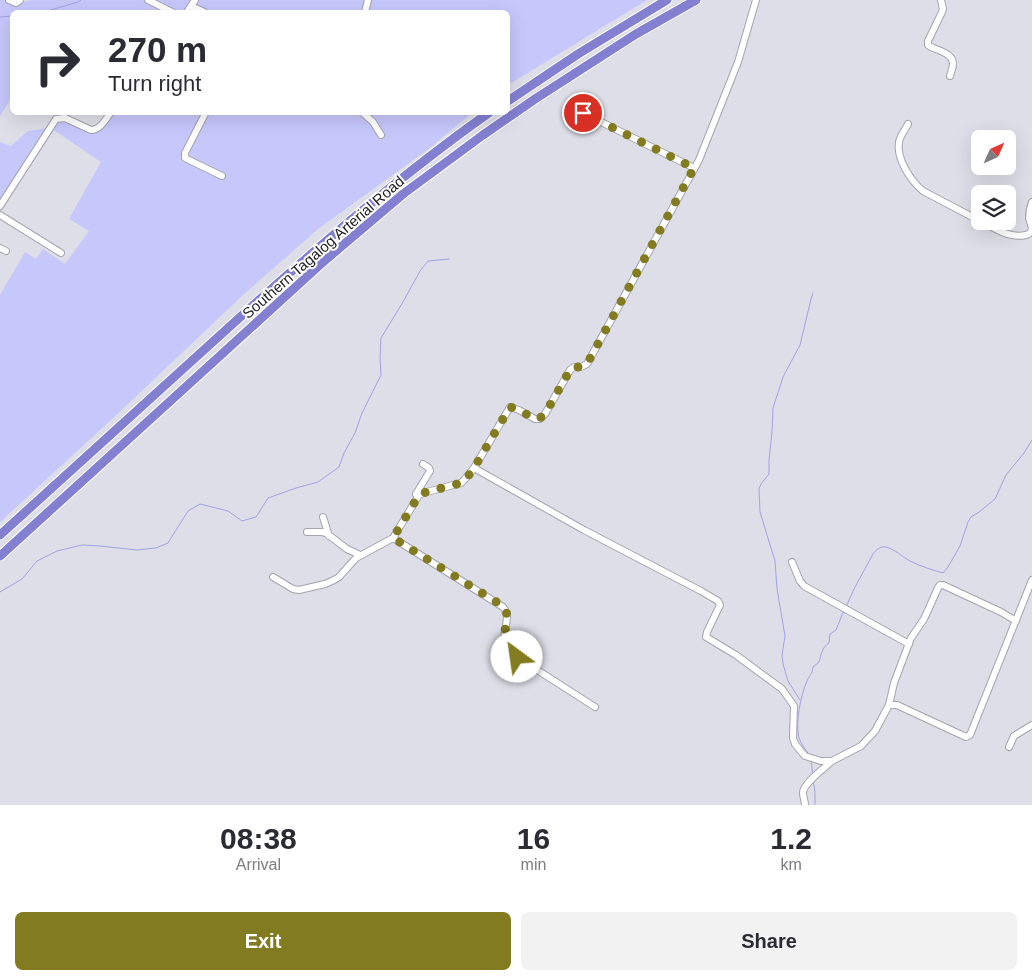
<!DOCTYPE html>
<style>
body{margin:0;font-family:Arial,sans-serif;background:#f2f2f3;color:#2b2b33;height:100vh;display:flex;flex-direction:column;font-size:19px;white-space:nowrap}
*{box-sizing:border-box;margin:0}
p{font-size:16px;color:#7c7c81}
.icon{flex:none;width:28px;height:28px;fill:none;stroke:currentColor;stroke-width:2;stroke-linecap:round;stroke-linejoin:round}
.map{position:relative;height:805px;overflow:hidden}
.sheet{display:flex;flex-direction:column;background:#fff;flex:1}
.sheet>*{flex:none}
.top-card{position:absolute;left:10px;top:10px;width:500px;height:105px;border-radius:8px;box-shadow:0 5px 20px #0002;background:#fff;color:#2b2b33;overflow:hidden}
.needle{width:32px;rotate:45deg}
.fabs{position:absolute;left:971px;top:130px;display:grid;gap:10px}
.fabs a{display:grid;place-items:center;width:45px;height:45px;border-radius:8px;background:#fff;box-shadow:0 5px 20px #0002;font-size:25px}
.pin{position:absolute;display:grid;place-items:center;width:42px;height:42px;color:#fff;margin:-21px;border:2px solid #fff;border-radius:50%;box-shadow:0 1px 5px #0007}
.me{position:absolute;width:55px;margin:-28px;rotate:329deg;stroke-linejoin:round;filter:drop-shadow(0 0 4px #0008)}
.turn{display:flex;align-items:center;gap:18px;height:105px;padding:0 15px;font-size:22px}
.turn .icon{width:65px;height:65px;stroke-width:2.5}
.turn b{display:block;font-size:35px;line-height:42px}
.eta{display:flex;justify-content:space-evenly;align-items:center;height:85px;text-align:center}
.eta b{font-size:30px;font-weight:700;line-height:35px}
.cta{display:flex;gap:10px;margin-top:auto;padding:10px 15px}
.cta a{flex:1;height:58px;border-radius:8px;background:#837b20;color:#fff;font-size:20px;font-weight:700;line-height:58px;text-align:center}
.cta a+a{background:#f2f2f3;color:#2b2b33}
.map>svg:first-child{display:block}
</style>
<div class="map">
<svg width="1032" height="805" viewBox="0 0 1032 805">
<rect width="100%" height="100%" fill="#dddee7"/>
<g fill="#c6c7fb">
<polygon points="0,0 15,0 22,2 32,0 647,0 508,85 508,12 12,12 12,97 0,116"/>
<polygon points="109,112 472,113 427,150 318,229 243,295 112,419 0,522 0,295 25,252 36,259 43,249 65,264 89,231 69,219 101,162 54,130 0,212 0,142 11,146 28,131 48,128 57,115 63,114 92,128 99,125"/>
</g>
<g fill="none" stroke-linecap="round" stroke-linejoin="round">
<g stroke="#a2a2e7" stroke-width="1">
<polyline points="44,12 78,2 81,0"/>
<polyline points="0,17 12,16"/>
<polyline points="0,592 22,579 37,561 57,551 82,545 100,546 137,550 156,548 168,543 188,511 200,504 228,511 242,521 256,517 268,498 296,488 318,482 339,467 344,453 355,433 362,413 381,375 380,357 381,338 403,302 420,271 428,261 449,259"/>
<path d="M846,607L854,589L873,554C876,550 880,546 886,547C894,549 903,557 910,561C920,566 932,570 943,573L948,567L960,546L968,522L971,517L979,512L995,499L1006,475L1024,453L1032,440"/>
<polyline points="800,700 788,681 783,664 782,655 785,636 777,589 775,561 760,512 759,489 761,484 769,474 769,460 772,432 773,408 783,377 800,345 811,299 813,293"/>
<path d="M809,755C806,750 801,744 799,738C795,723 801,694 807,681C810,674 812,675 813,667L819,662C821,655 822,647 829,643L830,634L836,630L844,610"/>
<polyline points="811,762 813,775"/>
<polyline points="813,781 815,791 815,805"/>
</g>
<g stroke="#a4a4ad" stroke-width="8">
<g id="minor">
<polyline points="9,0 16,3 20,0"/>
<polyline points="148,0 172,12"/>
<path d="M941,0L943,9L942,12L928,41V45C936,51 953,52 953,64C953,68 951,72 950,76"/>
<polyline points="191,6 204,12"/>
<polyline points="187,12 195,0"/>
<polyline points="365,12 368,0"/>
<polyline points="578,106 583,113 694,168"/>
<polyline points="206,112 185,153 185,158 222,176"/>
<polyline points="362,112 373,122 381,135"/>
<path d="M908,124C905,130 900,136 899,142C896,159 911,181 923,191L980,221"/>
<path d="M0,206L56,119L65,118L91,130C100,130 106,119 111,112"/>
<polyline points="0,215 61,253"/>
<path d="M980,221C995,228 1009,239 1026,235C1029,234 1031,233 1032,230C1032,226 1030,222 1029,218C1029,213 1030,207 1032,202"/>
<polyline points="0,248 6,251"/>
<polyline points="474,468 584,530 701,591 718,601 720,605 707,632 706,637 736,655 782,689 794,706 793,738 795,744 805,756 821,761 832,761 861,746 875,731 889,705 894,683 911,638 924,619 938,588 940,585 943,585 1001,612 1016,621"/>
<polyline points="419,495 416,494 430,471 429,468 423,464"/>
<polyline points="323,517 329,536"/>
<polyline points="307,532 322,532 326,533 347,549 360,555"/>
<path d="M393,538L503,607C513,618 500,632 506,645C508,650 513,653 517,657L595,707"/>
<polyline points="792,562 800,581 804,586 909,644"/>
<polyline points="273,577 293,589 299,590 325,584 334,580 339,577 356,558 393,538 419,495 423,493 461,483 465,479 474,468 510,407 519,410 535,419 540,419 545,414 570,370 574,367 581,367 587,364 699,160 738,62 756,0"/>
<polyline points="889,705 897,705 966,737 970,735 1032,580"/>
<polyline points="1009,747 1014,736 1032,725"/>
<path d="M805,805C805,801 803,797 803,793C803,783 825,768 832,761"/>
</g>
</g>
<g stroke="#fff" stroke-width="11">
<g id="highway">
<polyline points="508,101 578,54 667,0"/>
<path d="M0,535C79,463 158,391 238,319C319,246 401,175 490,112"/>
<polyline points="0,556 323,262 403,194 483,135 535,99 636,34 696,0"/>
</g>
</g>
<use href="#minor" stroke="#fff" stroke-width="6"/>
<use href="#highway" stroke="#8380d1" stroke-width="9"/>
</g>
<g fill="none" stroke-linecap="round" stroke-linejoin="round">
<path stroke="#837b20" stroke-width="9" stroke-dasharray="0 16.2" d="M517,657C513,653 508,650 506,645C500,632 513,618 503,606L393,538L419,495L423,493L461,483L466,479L474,468L510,407L519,410L535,419L540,418L545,414L570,370L574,367H581L587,364L694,168L583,113"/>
</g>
<g text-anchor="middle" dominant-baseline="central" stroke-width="4" stroke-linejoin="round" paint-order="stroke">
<g font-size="15" fill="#212124" stroke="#fff">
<text transform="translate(323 247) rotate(-41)">Southern Tagalog Arterial Road</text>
</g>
</g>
</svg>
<div class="fabs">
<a><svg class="needle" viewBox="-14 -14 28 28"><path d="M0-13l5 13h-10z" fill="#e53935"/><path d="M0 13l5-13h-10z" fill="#7c7c81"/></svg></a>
<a><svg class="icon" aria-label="layers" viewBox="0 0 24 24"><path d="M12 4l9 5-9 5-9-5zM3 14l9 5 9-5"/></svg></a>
</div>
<div class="pin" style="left:583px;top:113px;background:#d93025"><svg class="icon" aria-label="arrive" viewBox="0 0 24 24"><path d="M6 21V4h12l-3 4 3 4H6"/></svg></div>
<svg class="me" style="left:517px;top:657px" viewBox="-20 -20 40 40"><circle r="19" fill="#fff"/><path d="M0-13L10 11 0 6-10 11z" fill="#837b20"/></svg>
<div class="top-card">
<div class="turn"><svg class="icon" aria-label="right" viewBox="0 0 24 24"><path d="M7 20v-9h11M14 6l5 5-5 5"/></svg><div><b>270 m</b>Turn right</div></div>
</div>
</div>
<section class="sheet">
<div class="eta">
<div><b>08:38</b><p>Arrival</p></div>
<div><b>16</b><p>min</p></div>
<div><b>1.2</b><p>km</p></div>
</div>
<div class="cta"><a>Exit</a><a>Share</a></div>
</section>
